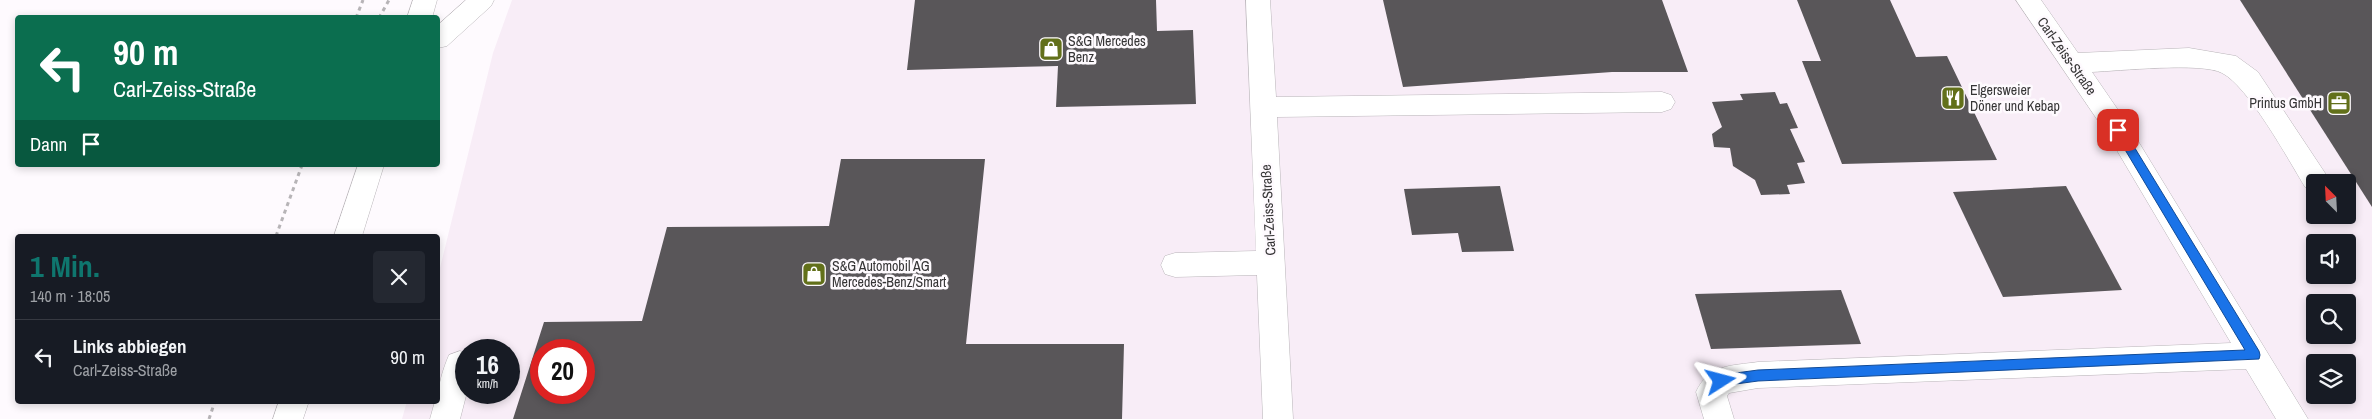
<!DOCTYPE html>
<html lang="de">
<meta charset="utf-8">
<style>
body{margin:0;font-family:"Archivo Narrow",sans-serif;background:#242831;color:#f1f3f6;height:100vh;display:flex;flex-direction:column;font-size:19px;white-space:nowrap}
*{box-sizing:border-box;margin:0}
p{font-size:16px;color:#9ea1a6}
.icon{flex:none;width:28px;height:28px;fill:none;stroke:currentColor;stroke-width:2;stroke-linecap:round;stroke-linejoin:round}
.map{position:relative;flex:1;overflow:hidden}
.details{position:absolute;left:15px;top:234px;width:425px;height:170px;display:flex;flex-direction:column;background:#171b24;border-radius:5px;box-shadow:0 2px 8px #0003}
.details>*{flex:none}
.hud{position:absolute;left:15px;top:15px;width:425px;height:152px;border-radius:5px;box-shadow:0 2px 8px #0003;background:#0b6e4f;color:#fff;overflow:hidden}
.needle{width:32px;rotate:336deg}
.controls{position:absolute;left:2306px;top:174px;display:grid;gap:10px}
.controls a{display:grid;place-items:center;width:50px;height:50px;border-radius:5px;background:#171b24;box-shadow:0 2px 8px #0003;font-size:25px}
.speed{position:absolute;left:455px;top:339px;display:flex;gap:10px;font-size:25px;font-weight:700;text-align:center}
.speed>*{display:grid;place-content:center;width:65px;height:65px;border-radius:50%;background:#171b24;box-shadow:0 2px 8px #0003;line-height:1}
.speed small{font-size:12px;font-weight:400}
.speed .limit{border:8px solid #d22;background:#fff;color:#111}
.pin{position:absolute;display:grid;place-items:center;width:42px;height:42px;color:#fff;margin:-21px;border-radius:10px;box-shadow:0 2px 8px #0006}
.me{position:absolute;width:55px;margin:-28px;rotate:81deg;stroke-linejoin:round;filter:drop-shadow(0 0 4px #0008)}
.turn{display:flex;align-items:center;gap:18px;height:105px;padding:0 15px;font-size:22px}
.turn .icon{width:65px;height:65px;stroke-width:2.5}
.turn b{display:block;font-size:35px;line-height:42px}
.then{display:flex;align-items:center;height:48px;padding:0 15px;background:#0003;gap:10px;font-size:19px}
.round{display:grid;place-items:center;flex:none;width:52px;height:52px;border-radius:5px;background:#242831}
.summary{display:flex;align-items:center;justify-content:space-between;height:85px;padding:0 15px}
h1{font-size:30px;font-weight:700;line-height:38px;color:#0f766e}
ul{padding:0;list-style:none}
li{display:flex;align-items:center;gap:15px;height:75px;padding:0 15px;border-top:1px solid #363941}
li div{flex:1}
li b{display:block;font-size:19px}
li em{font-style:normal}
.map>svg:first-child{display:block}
</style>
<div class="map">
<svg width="2372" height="419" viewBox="0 0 2372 419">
<rect width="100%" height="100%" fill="#fefafe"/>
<path fill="#f8edf7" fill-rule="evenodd" d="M512,0H2372V419H402L407,401H438V276L493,53ZM2315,182H2348V215H2315ZM2315,242H2348V275H2315ZM2315,302H2348V335H2315ZM466,350H509V392H466ZM541,350H584V392H541ZM2315,362H2348V395H2315Z"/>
<g fill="#595659" fill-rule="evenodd">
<polygon points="915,0 1156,0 1157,31 1193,30 1196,104 1056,107 1058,66 907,70"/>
<polygon points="1383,0 1662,0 1688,72 1612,72 1403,87"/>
<polygon points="1797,0 1890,0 1916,57 1947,56 1997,160 1842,164 1802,61 1821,61"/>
<polygon points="2240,0 2372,0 2372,207"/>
<polygon points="1775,92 1780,104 1787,103 1798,128 1790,129 1805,162 1797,163 1805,183 1787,185 1790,194 1761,195 1755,180 1733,166 1730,148 1714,147 1712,134 1722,127 1712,102 1743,100 1740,94"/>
<path d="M841,159H985L966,344H1124L1122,419H513L544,322L642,321L667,227L829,226ZM541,350H584V392H541Z"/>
<polygon points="1500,186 1514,251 1462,252 1458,233 1412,235 1404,189"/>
<polygon points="2066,186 2122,290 2003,297 1953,192"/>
<polygon points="1841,290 1861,344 1711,349 1695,294"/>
</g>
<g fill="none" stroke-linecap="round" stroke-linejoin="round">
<g stroke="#b9b5b9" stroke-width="1">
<g id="minor">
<polygon points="466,0 494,0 491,6 447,46 438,48 438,25"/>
<polygon points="1246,0 1270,0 1276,97 1662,92 1671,95 1675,102 1671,109 1662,112 1277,117 1293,419 1263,419 1257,275 1175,277 1165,274 1161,265 1165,256 1175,253 1256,251"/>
<path d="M2016,0H2041L2078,53L2189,48L2236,56L2258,72L2329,179L2327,182H2315V190L2305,187C2288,159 2248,86 2222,73C2202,62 2118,71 2092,72L2127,123L2308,419H2276L2246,369L1758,388L1729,393L1727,396L1734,419H1704L1696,392C1709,364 1731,366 1758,362L2231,343L2109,137Z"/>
<path d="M460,351L466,353L467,392L460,419H430L435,401H438C438,385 443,369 449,355Z"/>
</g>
</g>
<g stroke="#b9b5b9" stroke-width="1">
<g id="major">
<polygon points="413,0 437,0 432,18 407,18"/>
<polygon points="358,165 384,165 362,236 334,236"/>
<polygon points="279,401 309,401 303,419 273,419"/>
</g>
</g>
<g stroke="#b7b4b7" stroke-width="3" stroke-dasharray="4 4" stroke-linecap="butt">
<polyline points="356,18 363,0"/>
<polyline points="379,18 389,0"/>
<polyline points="276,236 302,165"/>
<polyline points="209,419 215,401"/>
</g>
<use href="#minor" fill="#fff" fill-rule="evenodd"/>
<use href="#major" fill="#fff" fill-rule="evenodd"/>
</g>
<polygon fill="#1a73e8" stroke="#114b97" points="2118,126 2122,127 2259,351 2260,355 2259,359 1758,381 1721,386 1717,385 1715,381 1721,375 1758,370 2245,350 2115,133 2113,130"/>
<defs>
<g id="shop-square" transform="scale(1.25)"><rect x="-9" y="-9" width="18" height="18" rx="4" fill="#62701a" stroke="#fefafe"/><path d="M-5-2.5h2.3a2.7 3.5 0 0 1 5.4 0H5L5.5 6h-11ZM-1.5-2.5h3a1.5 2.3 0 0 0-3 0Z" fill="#fff"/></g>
<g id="restaurant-square" transform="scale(1.25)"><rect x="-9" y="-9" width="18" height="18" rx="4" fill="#62701a" stroke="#fefafe"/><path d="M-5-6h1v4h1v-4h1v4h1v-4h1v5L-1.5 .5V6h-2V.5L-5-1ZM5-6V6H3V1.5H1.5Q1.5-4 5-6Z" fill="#fff"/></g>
<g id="office-square" transform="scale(1.25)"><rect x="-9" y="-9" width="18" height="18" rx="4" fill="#62701a" stroke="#fefafe"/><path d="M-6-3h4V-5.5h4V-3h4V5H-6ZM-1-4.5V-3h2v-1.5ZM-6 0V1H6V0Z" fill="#fff"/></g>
</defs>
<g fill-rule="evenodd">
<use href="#shop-square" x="1051" y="49"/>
<use href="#restaurant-square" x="1953" y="98"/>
<use href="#office-square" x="2339" y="103"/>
<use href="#shop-square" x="814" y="274"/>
</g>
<g text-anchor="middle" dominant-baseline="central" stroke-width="5" stroke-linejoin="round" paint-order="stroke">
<g font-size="14" fill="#363536" stroke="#fefafe" text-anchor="start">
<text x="1068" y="41">S&amp;G Mercedes<tspan x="1068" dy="16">Benz</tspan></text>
<text x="1970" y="90">Elgersweier<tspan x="1970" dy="16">Döner und Kebap</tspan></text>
<text x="2322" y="103" text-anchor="end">Printus GmbH</text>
<text x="832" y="266">S&amp;G Automobil AG<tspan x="832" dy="16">Mercedes-Benz/Smart</tspan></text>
</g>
<g font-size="14" fill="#363536" stroke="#fefafe">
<text transform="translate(2067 56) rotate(55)">Carl-Zeiss-Straße</text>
<text transform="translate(1268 210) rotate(-93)">Carl-Zeiss-Straße</text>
</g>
</g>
</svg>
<div class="controls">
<a><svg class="needle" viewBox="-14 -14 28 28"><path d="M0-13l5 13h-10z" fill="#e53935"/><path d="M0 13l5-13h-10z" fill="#9ea1a6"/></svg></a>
<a><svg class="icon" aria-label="sound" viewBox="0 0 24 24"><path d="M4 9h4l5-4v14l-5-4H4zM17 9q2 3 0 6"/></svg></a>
<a><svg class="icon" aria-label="search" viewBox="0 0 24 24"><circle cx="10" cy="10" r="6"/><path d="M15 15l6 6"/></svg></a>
<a><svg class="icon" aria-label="layers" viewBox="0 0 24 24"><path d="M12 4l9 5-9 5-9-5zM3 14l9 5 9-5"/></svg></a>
</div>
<div class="speed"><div>16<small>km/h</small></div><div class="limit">20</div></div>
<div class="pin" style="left:2118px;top:130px;background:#d93025"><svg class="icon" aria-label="arrive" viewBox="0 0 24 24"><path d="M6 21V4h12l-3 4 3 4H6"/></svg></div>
<svg class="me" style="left:1721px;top:381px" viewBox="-20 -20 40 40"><path d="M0-17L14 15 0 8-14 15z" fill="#1a73e8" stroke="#fff" stroke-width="4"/></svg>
<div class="hud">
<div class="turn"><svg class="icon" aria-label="left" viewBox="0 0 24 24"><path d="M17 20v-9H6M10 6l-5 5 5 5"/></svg><div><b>90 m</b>Carl-Zeiss-Straße</div></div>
<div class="then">Dann<svg class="icon" aria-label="arrive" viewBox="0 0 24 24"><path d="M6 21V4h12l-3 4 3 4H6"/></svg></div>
</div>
<section class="details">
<div class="summary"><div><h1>1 Min.</h1><p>140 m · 18:05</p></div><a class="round"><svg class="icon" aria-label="close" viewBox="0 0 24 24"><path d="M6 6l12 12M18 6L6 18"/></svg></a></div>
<ul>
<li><svg class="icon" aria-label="left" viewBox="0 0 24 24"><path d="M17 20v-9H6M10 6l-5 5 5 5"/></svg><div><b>Links abbiegen</b><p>Carl-Zeiss-Straße</p></div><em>90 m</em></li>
</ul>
</section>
</div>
